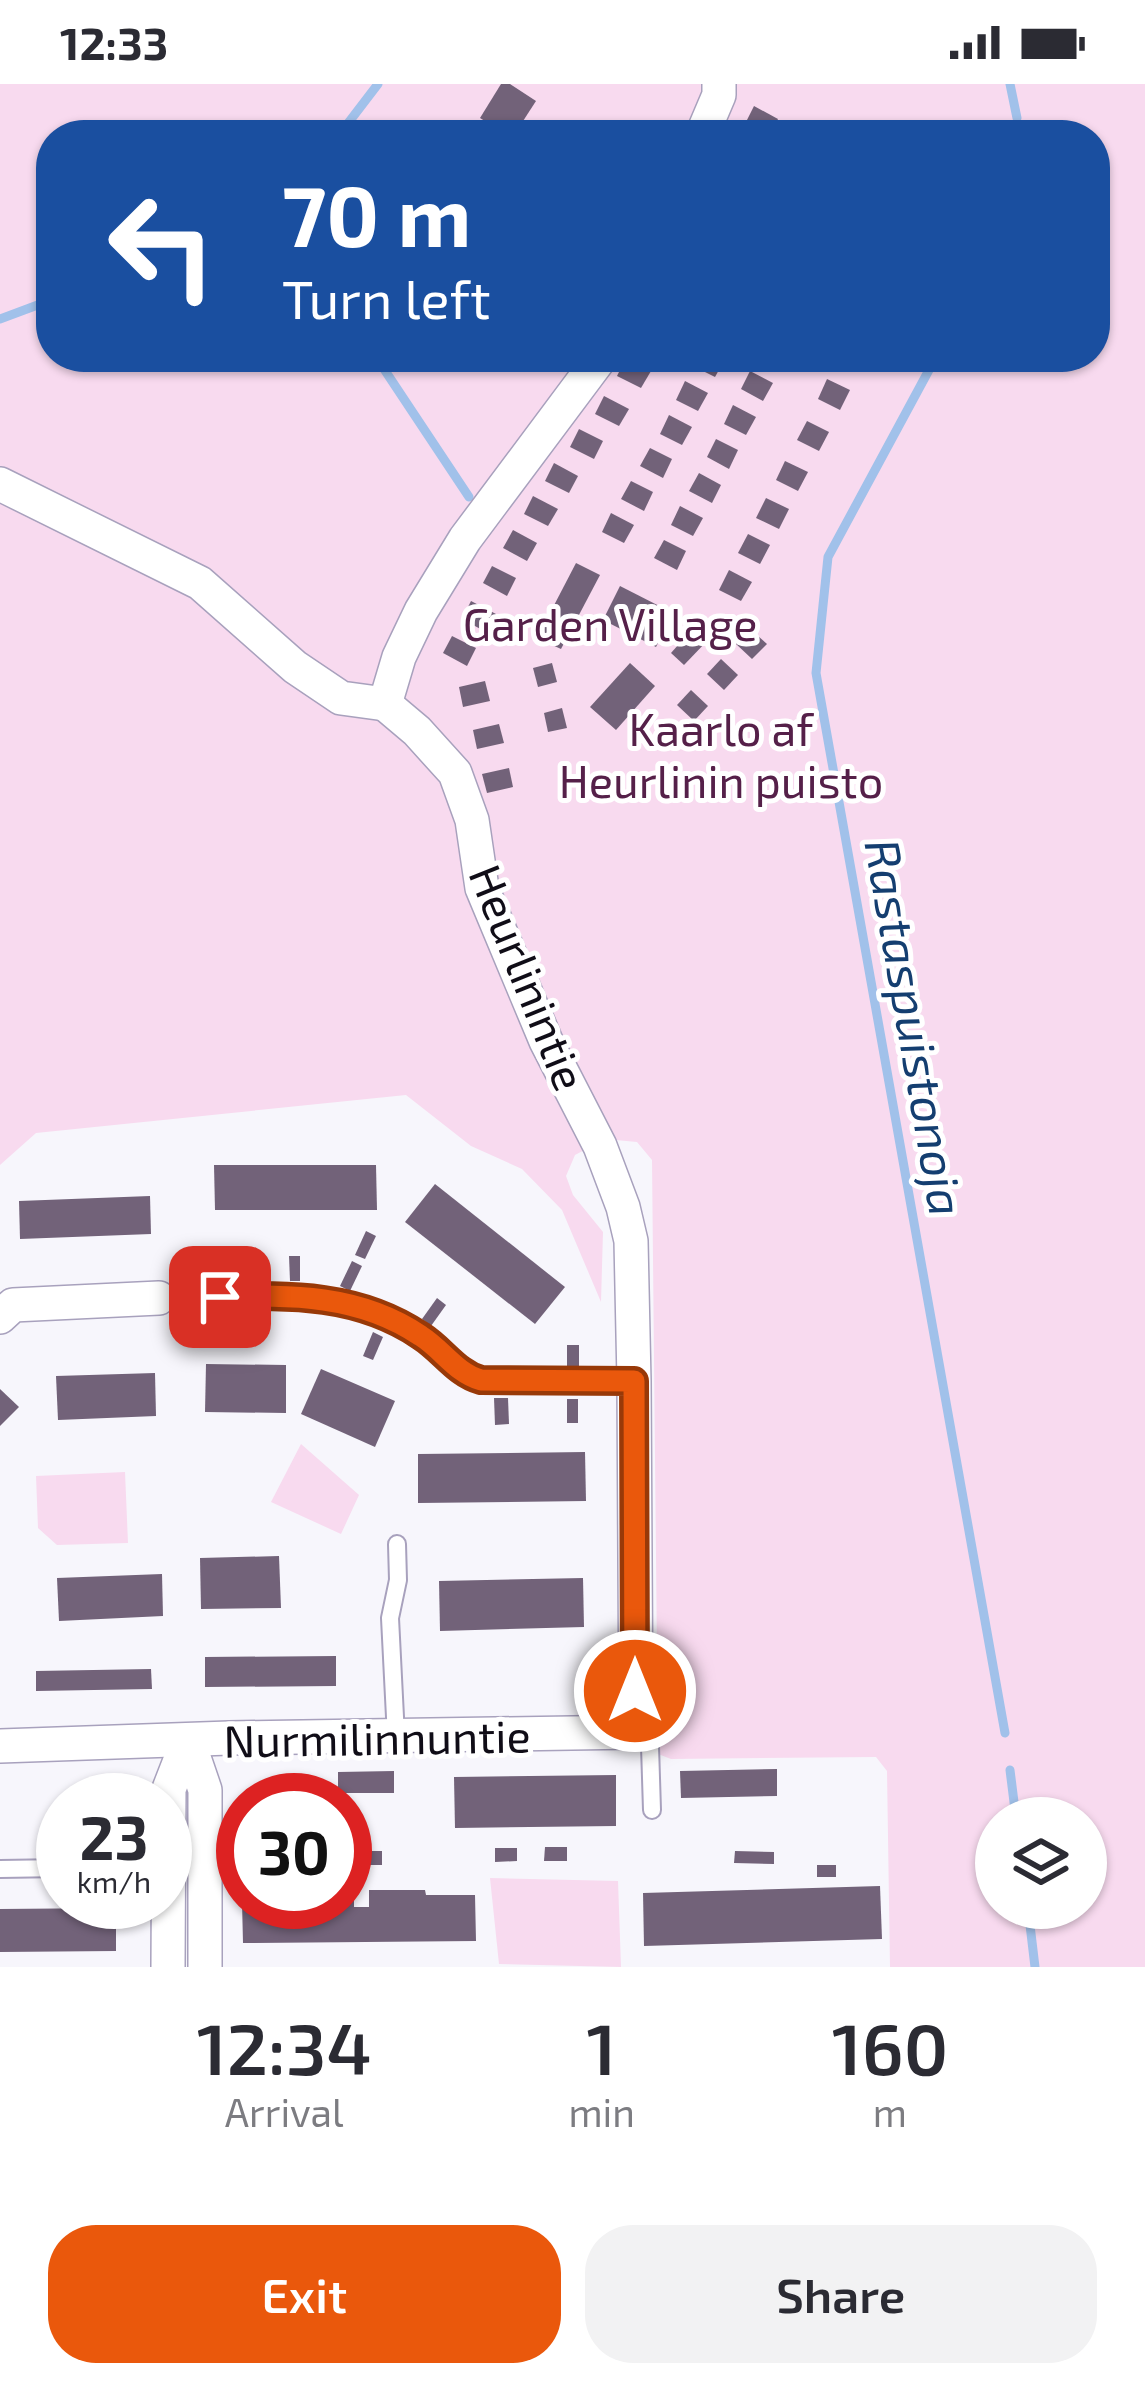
<!DOCTYPE html>
<style>
body{margin:0;font-family:"Exo 2",sans-serif;background:#f2f2f3;color:#2b2b33;height:100vh;display:flex;flex-direction:column;font-size:45px;white-space:nowrap}
*{box-sizing:border-box;margin:0}
p{font-size:39px;color:#7c7c81}
.icon{flex:none;width:66px;height:66px;fill:none;stroke:currentColor;stroke-width:2;stroke-linecap:round;stroke-linejoin:round}
.map{position:relative;height:1883px;overflow:hidden}
.side{display:flex;flex-direction:column;background:#fff;flex:1}
.side>*{flex:none}
.banner{position:absolute;left:36px;top:36px;width:1074px;height:252px;border-radius:48px;box-shadow:0 3px 9px #0004;background:#1a4fa0;color:#fff;overflow:hidden}
.controls{position:absolute;left:975px;top:1713px;display:grid;gap:24px}
.controls a{display:grid;place-items:center;width:132px;height:132px;border-radius:50%;background:#fff;box-shadow:0 3px 9px #0004;font-size:60px}
.speed{position:absolute;left:36px;top:1689px;display:flex;gap:24px;font-size:60px;font-weight:700;text-align:center}
.speed>*{display:grid;place-content:center;width:156px;height:156px;border-radius:50%;background:#fff;box-shadow:0 3px 9px #0004;line-height:1}
.speed small{font-size:30px;font-weight:400}
.speed .limit{border:18px solid #d22;background:#fff;color:#111}
.pin{position:absolute;display:grid;place-items:center;width:102px;height:102px;color:#fff;margin:-51px;border-radius:24px;box-shadow:0 6px 18px #0006}
.me{position:absolute;width:132px;margin:-66px;rotate:0deg;stroke-linejoin:round;filter:drop-shadow(0 0 9px #0008)}
.turn{display:flex;align-items:center;gap:42px;height:252px;padding:0 48px;font-size:54px}
.turn .icon{width:156px;height:156px;stroke-width:2.5}
.turn b{display:block;font-size:84px;line-height:102px}
.eta{display:flex;justify-content:space-evenly;align-items:center;height:204px;text-align:center}
.eta b{font-size:72px;font-weight:600;line-height:84px}
.cta{display:flex;gap:24px;margin-top:auto;padding:24px 48px}
.cta a{flex:1;height:138px;border-radius:48px;background:#ea580c;color:#fff;font-size:48px;font-weight:600;line-height:138px;text-align:center}
.cta a+a{background:#f2f2f3;color:#2b2b33}
.status{display:flex;justify-content:space-between;align-items:center;height:84px;padding:0 60px;background:#fff;direction:ltr}
.status svg{height:33px;fill:currentColor}
.map>svg:first-child{display:block}
</style>
<div class="status"><b>12:33</b><svg viewBox="0 0 49 12"><path d="M0 12V9h3v3zM5 12V6h3v6zM10 12V3h3v9zM15 12V0h3v12zM26 1h20v11H26zM47 4h2v5h-2z"/></svg></div>
<div class="map">
<svg width="1145" height="1883" viewBox="0 0 1145 1883">
<rect width="100%" height="100%" fill="#f7f6fc"/>
<g fill="#f8daef" fill-rule="evenodd">
<path d="M0,0H1145V1883H890L887,1687L876,1673L671,1675L658,1670L652,1076L637,1058L605,1055L575,1071L566,1092L573,1111L603,1148L601,1218L562,1126L522,1085L471,1062L406,1011L36,1049L0,1081ZM51,51H1095V273H51ZM996,1734H1086V1824H996Z"/>
<polygon points="301,1360 359,1411 341,1450 271,1418"/>
<polygon points="125,1388 128,1459 57,1461 38,1444 36,1392"/>
<polygon points="490,1794 618,1797 621,1883 499,1880"/>
</g>
<g fill="none" stroke-linecap="round" stroke-linejoin="round">
<g stroke="#a1c1ea" stroke-width="9">
<polyline points="1010,0 1017,34"/>
<polyline points="339,51 378,0"/>
<polyline points="0,235 51,216"/>
<polyline points="376,273 469,413"/>
<polyline points="936,273 828,473 816,589 1005,1649"/>
<polyline points="1010,1686 1016,1734"/>
<polyline points="1028,1824 1035,1883"/>
</g>
</g>
<g fill="#726279">
<polygon points="501,0 510,0 536,17 514,51 507,51 480,34"/>
<polygon points="754,22 778,35 770,51 745,40"/>
<polygon points="697,273 722,273 725,275 715,293 693,282"/>
<polygon points="626,274 651,287 641,304 617,292"/>
<polygon points="750,287 773,299 763,317 741,305"/>
<polygon points="827,295 850,306 840,326 818,315"/>
<polygon points="685,297 708,309 698,327 676,316"/>
<polygon points="604,312 629,325 619,342 595,330"/>
<polygon points="733,321 756,333 746,351 724,340"/>
<polygon points="669,331 692,343 682,361 660,350"/>
<polygon points="807,337 829,348 819,367 797,356"/>
<polygon points="579,345 603,357 594,375 570,363"/>
<polygon points="716,355 738,366 729,385 707,373"/>
<polygon points="650,364 672,375 663,394 640,382"/>
<polygon points="785,377 808,388 798,407 776,396"/>
<polygon points="554,379 578,392 569,409 545,397"/>
<polygon points="699,389 721,401 712,419 689,407"/>
<polygon points="631,397 653,408 644,427 621,415"/>
<polygon points="533,412 558,425 548,442 524,430"/>
<polygon points="766,414 789,425 779,445 756,434"/>
<polygon points="680,422 703,434 693,452 671,441"/>
<polygon points="611,429 634,441 624,459 602,448"/>
<polygon points="513,446 537,459 527,477 503,464"/>
<polygon points="748,450 770,461 760,480 738,469"/>
<polygon points="664,456 686,467 677,486 654,474"/>
<polygon points="576,479 600,491 561,565 537,554"/>
<polygon points="492,482 516,494 507,512 483,499"/>
<polygon points="729,486 752,498 741,517 719,506"/>
<polygon points="620,502 673,529 656,563 603,536"/>
<polygon points="471,517 496,530 486,548 462,535"/>
<polygon points="694,543 708,556 684,581 671,569"/>
<polygon points="749,544 767,560 752,575 735,559"/>
<polygon points="452,552 476,564 467,582 443,569"/>
<polygon points="721,575 738,591 724,606 707,590"/>
<polygon points="552,579 557,598 538,603 533,584"/>
<polygon points="630,579 655,602 616,646 590,623"/>
<polygon points="485,597 490,617 463,623 459,603"/>
<polygon points="691,606 708,622 694,637 677,621"/>
<polygon points="562,624 567,644 548,648 544,629"/>
<polygon points="499,640 504,659 477,665 473,646"/>
<polygon points="509,684 513,703 487,709 482,690"/>
<polygon points="214,1081 376,1081 377,1126 215,1126"/>
<polygon points="435,1100 565,1203 535,1240 405,1138"/>
<polygon points="150,1112 151,1150 20,1155 19,1117"/>
<polygon points="366,1147 376,1152 365,1175 355,1171"/>
<polygon points="239,1172 250,1172 251,1197 240,1197"/>
<polygon points="289,1172 300,1172 300,1197 290,1197"/>
<polygon points="352,1177 362,1182 350,1207 340,1202"/>
<polygon points="437,1214 446,1221 431,1242 422,1235"/>
<polygon points="240,1225 251,1225 251,1250 240,1251"/>
<polygon points="373,1248 383,1253 373,1276 363,1272"/>
<rect x="567" y="1261" width="12" height="25"/>
<polygon points="206,1280 286,1281 286,1329 205,1328"/>
<polygon points="321,1285 395,1317 375,1363 301,1330"/>
<polygon points="155,1289 156,1332 58,1336 56,1292"/>
<polygon points="0,1305 19,1323 0,1342"/>
<polygon points="494,1314 508,1314 509,1340 495,1341"/>
<rect x="567" y="1315" width="11" height="24"/>
<polygon points="585,1368 586,1417 418,1419 418,1370"/>
<polygon points="279,1472 281,1524 201,1525 200,1474"/>
<polygon points="162,1490 163,1532 59,1537 57,1494"/>
<polygon points="583,1494 584,1543 440,1547 439,1497"/>
<polygon points="336,1572 336,1602 205,1603 205,1573"/>
<polygon points="151,1585 152,1605 36,1607 36,1587"/>
<polygon points="777,1685 777,1712 681,1714 680,1687"/>
<polygon points="394,1687 394,1709 338,1709 338,1688"/>
<polygon points="616,1691 616,1742 455,1744 454,1693"/>
<polygon points="545,1763 567,1763 567,1777 544,1777"/>
<polygon points="495,1764 517,1764 517,1777 495,1778"/>
<rect x="345" y="1767" width="37" height="14"/>
<polygon points="735,1767 774,1768 774,1780 734,1779"/>
<rect x="817" y="1781" width="19" height="12"/>
<polygon points="880,1802 882,1855 644,1862 643,1809"/>
<polygon points="345,1803 354,1803 354,1823 369,1823 369,1806 425,1806 426,1811 475,1811 476,1857 243,1859 242,1818 345,1818"/>
<polygon points="116,1824 116,1867 0,1868 0,1825"/>
</g>
<g fill="none" stroke-linecap="round" stroke-linejoin="round">
<g stroke="#a8a1bd" stroke-width="20">
<g id="lane">
<path d="M183,1214C253,1212 333,1202 397,1238C408,1244 419,1250 429,1258C447,1272 459,1290 481,1296L634,1297"/>
<polyline points="636,1648 650,1662 652,1726"/>
<polyline points="396,1653 390,1534 398,1496 397,1460"/>
<polyline points="0,1785 63,1784"/>
</g>
</g>
<g stroke="#a8a1bd" stroke-width="36">
<g id="street">
<polyline points="702,51 719,11 719,0"/>
<polyline points="0,400 200,499 295,583 341,614 385,620"/>
<polyline points="0,1233 13,1221 159,1214"/>
<polyline points="188,1656 205,1706 205,1883"/>
<polyline points="0,1662 229,1654 636,1648 634,1297 631,1157 623,1123 600,1062 546,957 482,804 472,736 455,689 417,647 385,620 399,573 421,527 465,455 601,273"/>
<polyline points="168,1883 169,1705 188,1656"/>
</g>
</g>
<use href="#lane" stroke="#fff" stroke-width="16"/>
<use href="#street" stroke="#fff" stroke-width="33"/>
</g>
<g fill="none" stroke-linecap="round" stroke-linejoin="round">
<g stroke="#983908" stroke-width="30">
<path id="route" d="M220,1213C291,1211 359,1210 421,1252C443,1266 456,1289 481,1296L634,1297L635,1607"/>
</g>
<use href="#route" stroke="#ea580c" stroke-width="21"/>
</g>
<g text-anchor="middle" dominant-baseline="central" stroke-width="10" stroke-linejoin="round" paint-order="stroke">
<g font-size="45" fill="#552049" stroke="#fff">
<text x="610" y="539">Garden Village</text>
<text x="721" y="644">Kaarlo af<tspan x="721" dy="52">Heurlinin puisto</tspan></text>
</g>
<g font-size="45" fill="#100d17" stroke="#fff">
<text transform="translate(529 893) rotate(68)">Heurlinintie</text>
<text transform="translate(377 1653) rotate(-1)">Nurmilinnuntie</text>
</g>
<g font-size="48" font-style="italic" fill="#143e70" stroke="#fff">
<text transform="translate(916 943) rotate(80)">Rastaspuistonoja</text>
</g>
</g>
</svg>
<div class="controls">
<a><svg class="icon" aria-label="layers" viewBox="0 0 24 24"><path d="M12 4l9 5-9 5-9-5zM3 14l9 5 9-5"/></svg></a>
</div>
<div class="speed"><div>23<small>km/h</small></div><div class="limit">30</div></div>
<div class="pin" style="left:220px;top:1213px;background:#d93025"><svg class="icon" aria-label="arrive" viewBox="0 0 24 24"><path d="M6 21V4h12l-3 4 3 4H6"/></svg></div>
<svg class="me" style="left:635px;top:1607px" viewBox="-20 -20 40 40"><circle r="17" fill="#ea580c" stroke="#fff" stroke-width="3"/><path d="M0-11L8 9 0 5-8 9z" fill="#fff"/></svg>
<div class="banner">
<div class="turn"><svg class="icon" aria-label="left" viewBox="0 0 24 24"><path d="M17 20v-9H6M10 6l-5 5 5 5"/></svg><div><b>70 m</b>Turn left</div></div>
</div>
</div>
<section class="side">
<div class="eta">
<div><b>12:34</b><p>Arrival</p></div>
<div><b>1</b><p>min</p></div>
<div><b>160</b><p>m</p></div>
</div>
<div class="cta"><a>Exit</a><a>Share</a></div>
</section>
